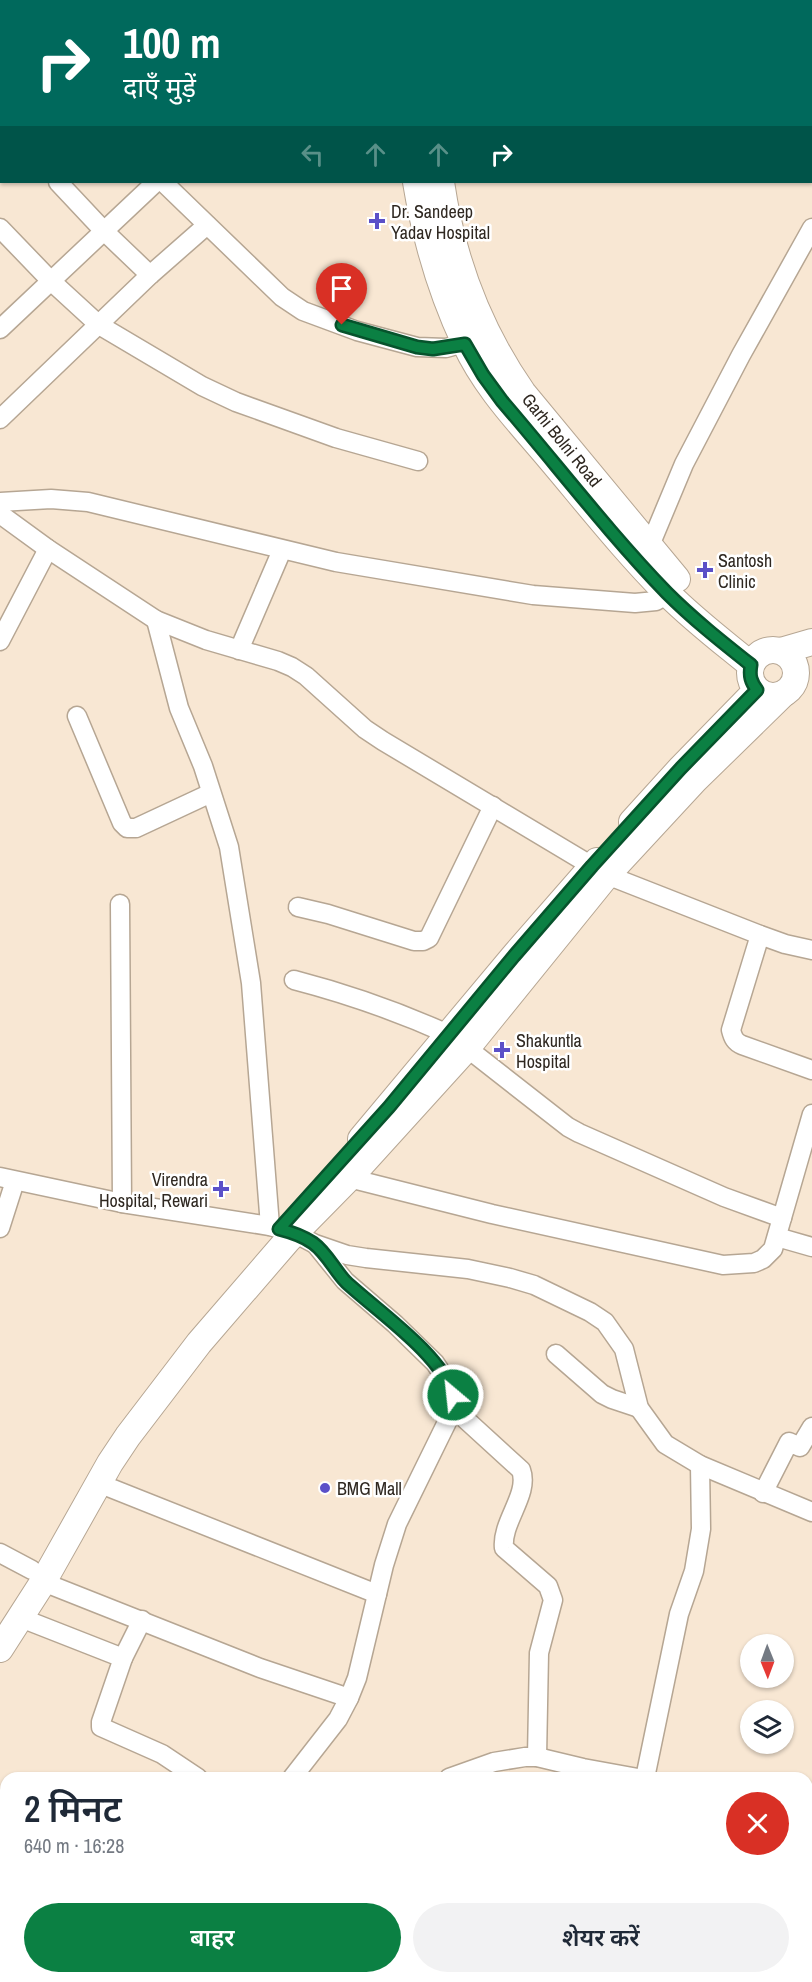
<!DOCTYPE html>
<html lang="hi">
<meta charset="utf-8">
<style>
body{margin:0;font-family:"Archivo Narrow","Noto Sans Devanagari",sans-serif;background:#f2f2f3;color:#1f2937;height:100vh;display:flex;flex-direction:column;font-size:22px;white-space:nowrap}
*{box-sizing:border-box;margin:0}
p{font-size:20px;color:#747a83}
.icon{flex:none;width:33px;height:33px;fill:none;stroke:currentColor;stroke-width:2;stroke-linecap:round;stroke-linejoin:round}
.map{position:relative;flex:1;overflow:hidden}
.sheet{position:absolute;left:0px;top:1772px;width:813px;height:212px;display:flex;flex-direction:column;background:#fff;border-radius:18px 18px 0 0;box-shadow:0 2px 4px #0004}
.sheet>*{flex:none}
.hud{position:absolute;left:0px;top:0px;width:813px;height:183px;box-shadow:0 2px 4px #0004;background:#00695c;color:#fff;overflow:hidden}
.needle{width:39px;rotate:179deg}
.tools{position:absolute;left:740px;top:1634px;display:grid;gap:12px}
.tools a{display:grid;place-items:center;width:54px;height:54px;border-radius:50%;background:#fff;box-shadow:0 2px 4px #0004;font-size:30px}
.pin{position:absolute;display:grid;place-items:center;width:51px;height:51px;color:#fff;margin:-62px -26px;border-radius:50% 50% 50% 0;rotate:-45deg;box-shadow:0 0 6px #0007}
.pin .icon{rotate:45deg}
.me{position:absolute;width:66px;margin:-33px;rotate:332deg;stroke-linejoin:round;filter:drop-shadow(0 0 4px #0008)}
.turn{display:flex;align-items:center;gap:21px;height:126px;padding:0 24px;font-size:27px}
.turn .icon{width:78px;height:78px;stroke-width:2.5}
.turn b{display:block;font-size:42px;line-height:51px}
.lanes{display:flex;align-items:center;height:57px;padding:0 24px;background:#0003;justify-content:center;gap:30px;direction:ltr}
.lanes .off{opacity:.35}
.round{display:grid;place-items:center;flex:none;width:63px;height:63px;border-radius:32px;background:#f2f2f3}
.summary{display:flex;align-items:center;justify-content:space-between;height:102px;padding:0 24px}
h1{font-size:36px;font-weight:600;line-height:45px}
.primary-button{display:flex;gap:12px;margin-top:auto;padding:12px 24px}
.primary-button a{flex:1;height:69px;border-radius:36px;background:#0b8043;color:#fff;font-size:24px;font-weight:600;line-height:69px;text-align:center}
.primary-button a+a{background:#f2f2f3;color:#1f2937}
.map>svg:first-child{display:block}
</style>
<div class="map">
<svg width="812" height="1982" viewBox="0 0 812 1982">
<rect width="100%" height="100%" fill="#f8e7d3"/>
<g fill="none" stroke-linecap="round" stroke-linejoin="round">
<g stroke="#b6a693" stroke-width="21">
<g id="minor">
<polyline points="185,0 187,2"/>
<polyline points="589,0 590,2"/>
<polyline points="0,8 2,9"/>
<polyline points="0,68 2,66"/>
<polyline points="0,118 2,120"/>
<polyline points="58,182 104,231 150,275"/>
<polyline points="163,182 282,297 303,311 357,331 417,347 446,348 475,340"/>
<polyline points="0,228 51,281 99,325 202,386 236,402 336,438 418,461"/>
<polyline points="0,329 156,182"/>
<polyline points="0,419 150,275 207,225"/>
<polyline points="0,502 51,499 88,502 336,562 533,595 635,603 656,601 668,594 674,588"/>
<polyline points="0,514 48,549 156,620 206,640 278,661 292,667 306,676 365,729 383,741 607,875 760,935 785,944 812,950"/>
<polyline points="646,555 684,464 741,355 812,228"/>
<polyline points="156,620 179,708 203,766 229,847 251,983 270,1226"/>
<polyline points="0,641 48,549"/>
<polyline points="239,650 282,550"/>
<polyline points="77,716 122,823 127,828 136,828 211,793"/>
<polyline points="120,904 122,1203"/>
<polyline points="298,907 328,914 414,941 423,941 429,938 493,806"/>
<path d="M760,935L731,1030C733,1038 735,1042 742,1045L812,1070"/>
<path d="M294,980C348,994 399,1012 450,1035"/>
<polyline points="467,1048 568,1127 579,1133 724,1197 782,1218"/>
<polyline points="0,1177 122,1203 270,1226 294,1233 315,1244 347,1255 366,1258 468,1269 510,1278 534,1285 590,1312 605,1322 624,1349 639,1408 665,1444 700,1465 812,1512"/>
<polyline points="349,1178 492,1214 723,1265 754,1263 763,1259 773,1249 812,1114"/>
<polyline points="0,1228 15,1181"/>
<polyline points="777,1237 812,1247"/>
<polyline points="556,1354 602,1394 612,1399 639,1408"/>
<path d="M452,1407L521,1470C530,1494 501,1522 504,1548L548,1586L553,1600L539,1653L537,1757"/>
<polyline points="98,1483 377,1594"/>
<polyline points="763,1493 789,1442 800,1447 812,1427"/>
<polyline points="0,1553 32,1570"/>
<polyline points="43,1582 260,1668 349,1698"/>
<polyline points="21,1618 123,1658 101,1722 101,1727 162,1754 198,1778"/>
<polyline points="123,1658 142,1620"/>
<polyline points="292,1778 338,1719 349,1698 357,1678 384,1565 397,1524 449,1418 453,1396 449,1384 435,1363 395,1324 345,1281 316,1245"/>
<polyline points="449,1778 494,1762 525,1757 537,1757 583,1768 638,1778"/>
<polyline points="645,1778 679,1614 694,1571 701,1529 700,1465"/>
<polyline points="807,1804 812,1805"/>
<polyline points="353,1977 359,1982"/>
<polyline points="493,1977 496,1982"/>
<polyline points="727,1977 737,1982"/>
<polyline points="7,1982 9,1977"/>
<polyline points="265,1982 269,1977"/>
<polyline points="610,1982 612,1977"/>
</g>
</g>
<g stroke="#b6a693" stroke-width="28">
<g id="secondary">
<polyline points="403,0 403,2"/>
<polyline points="423,0 423,2"/>
<path d="M416,182C425,237 441,292 465,343C485,387 520,423 551,460C589,505 626,552 668,594C694,620 723,642 751,665"/>
<path d="M441,182C452,258 479,330 523,393L677,579"/>
<circle cx="773" cy="673" r="23"/>
<polyline points="781,651 812,642"/>
<polyline points="632,822 681,768 757,690"/>
<polyline points="361,1139 514,956 597,861"/>
<polyline points="0,1649 43,1582 110,1463 128,1436 199,1343 287,1241 349,1178 467,1048 607,875 695,780 783,694"/>
</g>
</g>
<use href="#minor" stroke="#fff" stroke-width="18"/>
<use href="#secondary" stroke="#fff" stroke-width="26"/>
</g>
<g fill="none" stroke-linecap="round" stroke-linejoin="round">
<g stroke="#07532c" stroke-width="15">
<path id="route" d="M342,325L417,347L433,349L465,344L483,375L502,401C557,465 609,533 667,593C693,619 722,642 751,665C749,676 751,682 757,690L681,768L592,866L514,956L389,1107L279,1229C291,1232 303,1236 313,1243C327,1253 335,1271 346,1282C377,1311 442,1355 453,1395"/>
</g>
<use href="#route" stroke="#0b8043" stroke-width="10"/>
</g>
<g fill="#5b50c8" stroke="#fff" stroke-width="2">
<path d="M374 212h6v6h6v6h-6v6h-6v-6h-6v-6h6z"/>
<path d="M702 561h6v6h6v6h-6v6h-6v-6h-6v-6h6z"/>
<path d="M499 1041h6v6h6v6h-6v6h-6v-6h-6v-6h6z"/>
<path d="M218 1180h6v6h6v6h-6v6h-6v-6h-6v-6h6z"/>
<circle cx="325" cy="1488" r="6"/>
</g>
<g text-anchor="middle" dominant-baseline="central" stroke-width="5" stroke-linejoin="round" paint-order="stroke">
<g font-size="18" fill="#2f2821" stroke="#fff" text-anchor="start">
<text x="391" y="211">Dr. Sandeep<tspan x="391" dy="21">Yadav Hospital</tspan></text>
<text x="718" y="560">Santosh<tspan x="718" dy="21">Clinic</tspan></text>
<text x="516" y="1040">Shakuntla<tspan x="516" dy="21">Hospital</tspan></text>
<text x="208" y="1179" text-anchor="end">Virendra<tspan x="208" dy="21">Hospital, Rewari</tspan></text>
<text x="337" y="1488">BMG Mall</text>
</g>
<g font-size="18" fill="#2f2821" stroke="#fff">
<text transform="translate(562 440) rotate(51)">Garhi Bolni Road</text>
</g>
</g>
</svg>
<div class="tools">
<a><svg class="needle" viewBox="-14 -14 28 28"><path d="M0-13l5 13h-10z" fill="#e53935"/><path d="M0 13l5-13h-10z" fill="#747a83"/></svg></a>
<a><svg class="icon" aria-label="layers" viewBox="0 0 24 24"><path d="M12 4l9 5-9 5-9-5zM3 14l9 5 9-5"/></svg></a>
</div>
<div class="pin" style="left:342px;top:325px;background:#d93025"><svg class="icon" aria-label="arrive" viewBox="0 0 24 24"><path d="M6 21V4h12l-3 4 3 4H6"/></svg></div>
<svg class="me" style="left:453px;top:1395px" viewBox="-20 -20 40 40"><circle r="17" fill="#0b8043" stroke="#fff" stroke-width="3"/><path d="M0-11L8 9 0 5-8 9z" fill="#fff"/></svg>
<div class="hud">
<div class="turn"><svg class="icon" aria-label="right" viewBox="0 0 24 24"><path d="M7 20v-9h11M14 6l5 5-5 5"/></svg><div><b>100 m</b>दाएँ मुड़ें</div></div>
<div class="lanes"><svg class="icon off" aria-label="left" viewBox="0 0 24 24"><path d="M17 20v-9H6M10 6l-5 5 5 5"/></svg><svg class="icon off" aria-label="ahead" viewBox="0 0 24 24"><path d="M12 20V5M6 11l6-6 6 6"/></svg><svg class="icon off" aria-label="ahead" viewBox="0 0 24 24"><path d="M12 20V5M6 11l6-6 6 6"/></svg><svg class="icon" aria-label="right" viewBox="0 0 24 24"><path d="M7 20v-9h11M14 6l5 5-5 5"/></svg></div>
</div>
<section class="sheet">
<div class="summary"><div><h1>2 मिनट</h1><p>640 m · 16:28</p></div><a class="round" style="background:#d93025;color:#fff"><svg class="icon" aria-label="close" viewBox="0 0 24 24"><path d="M6 6l12 12M18 6L6 18"/></svg></a></div>
<div class="primary-button"><a>बाहर</a><a>शेयर करें</a></div>
</section>
</div>
